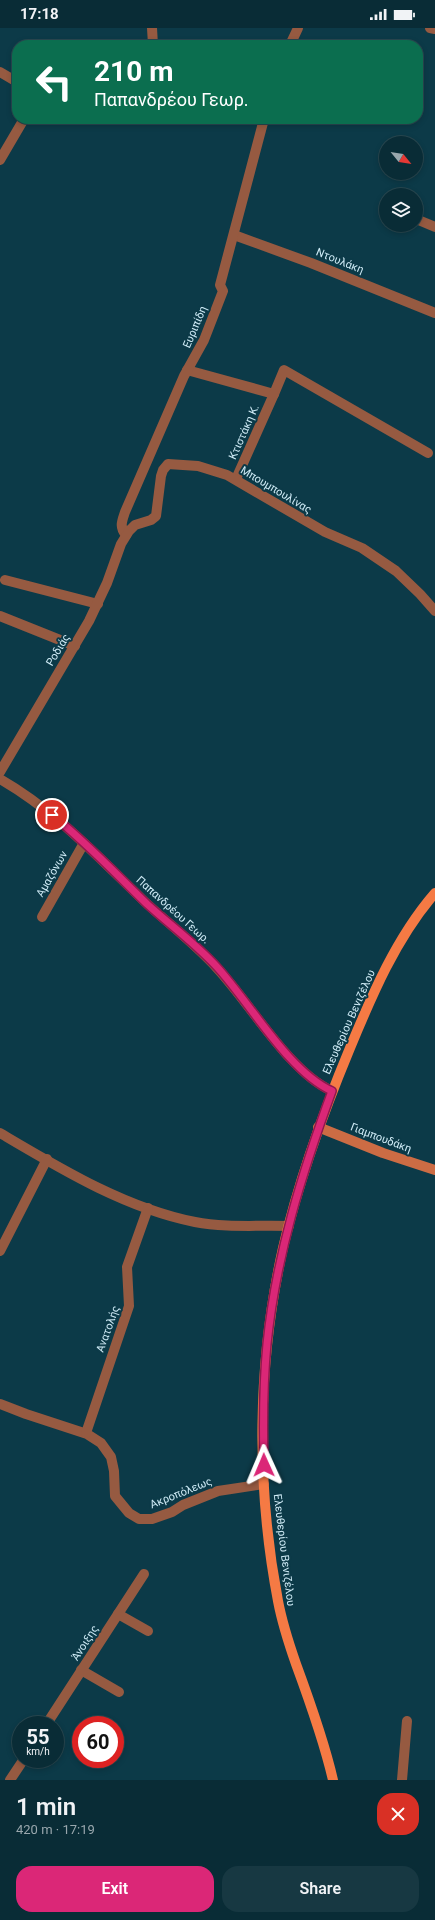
<!DOCTYPE html>
<meta charset="utf-8">
<style>
body{margin:0;font-family:Roboto,sans-serif;background:#173842;color:#f1f3f6;height:100vh;display:flex;flex-direction:column;font-size:15px;white-space:nowrap}
*{box-sizing:border-box;margin:0}
p{font-size:13px;color:#99a7ad}
.icon{flex:none;width:22px;height:22px;fill:none;stroke:currentColor;stroke-width:2;stroke-linecap:round;stroke-linejoin:round}
.map{position:relative;height:1752px;overflow:hidden}
.sheet{display:flex;flex-direction:column;background:#092c36;flex:1}
.sheet>*{flex:none}
.guide{position:absolute;left:12px;top:12px;width:411px;height:84px;border-radius:16px;box-shadow:0 2px 6px #0003,0 0 0 1px #294851;background:#0b6e4f;color:#fff;overflow:hidden}
.needle{width:26px;rotate:120deg}
.fabs{position:absolute;left:379px;top:108px;display:grid;gap:8px}
.fabs a{display:grid;place-items:center;width:44px;height:44px;border-radius:50%;background:#092c36;box-shadow:0 2px 6px #0003,0 0 0 1px #294851;font-size:20px}
.speed{position:absolute;left:12px;top:1688px;display:flex;gap:8px;font-size:20px;font-weight:700;text-align:center}
.speed>*{display:grid;place-content:center;width:52px;height:52px;border-radius:50%;background:#092c36;box-shadow:0 2px 6px #0003,0 0 0 1px #294851;line-height:1}
.speed small{font-size:10px;font-weight:400}
.speed .limit{border:6px solid #d22;background:#fff;color:#111}
.pin{position:absolute;display:grid;place-items:center;width:34px;height:34px;color:#fff;margin:-17px;border:2px solid #fff;border-radius:50%;box-shadow:0 1px 4px #0007}
.me{position:absolute;width:44px;margin:-22px;rotate:359deg;stroke-linejoin:round;filter:drop-shadow(0 0 3px #0008)}
.turn{display:flex;align-items:center;gap:14px;height:84px;padding:0 16px;font-size:18px}
.turn .icon{width:52px;height:52px;stroke-width:2.5}
.turn b{display:block;font-size:28px;line-height:34px}
.round{display:grid;place-items:center;flex:none;width:42px;height:42px;border-radius:16px;background:#173842}
.headline{display:flex;align-items:center;justify-content:space-between;height:68px;padding:0 16px}
h1{font-size:24px;font-weight:600;line-height:30px}
.button{display:flex;gap:8px;margin-top:auto;padding:8px 16px}
.button a{flex:1;height:46px;border-radius:16px;background:#db2777;color:#fff;font-size:16px;font-weight:600;line-height:46px;text-align:center}
.button a+a{background:#173842;color:#f1f3f6}
.status{display:flex;justify-content:space-between;align-items:center;height:28px;padding:0 20px;background:#092c36;direction:ltr}
.status svg{height:11px;fill:currentColor}
.map>svg:first-child{display:block}
</style>
<div class="status"><b>17:18</b><svg viewBox="0 0 49 12"><path d="M0 12V9h3v3zM5 12V6h3v6zM10 12V3h3v9zM15 12V0h3v12zM26 1h20v11H26zM47 4h2v5h-2z"/></svg></div>
<div class="map">
<svg width="435" height="1752" viewBox="0 0 435 1752">
<rect width="100%" height="100%" fill="#0c3a48"/>
<g fill="none" stroke-linecap="round" stroke-linejoin="round">
<g stroke="#965a41" stroke-width="10">
<polyline points="152,0 153,17"/>
<polyline points="430,0 435,1"/>
<polyline points="290,17 298,0"/>
<polyline points="0,44 17,54"/>
<polyline points="115,91 120,91"/>
<polyline points="0,132 24,91"/>
<polyline points="416,191 435,199"/>
<polyline points="234,207 311,235 435,285"/>
<polyline points="187,342 274,366 284,342 428,425"/>
<polyline points="236,451 274,366"/>
<path d="M126,507C119,499 122,493 125,484L184,348L204,312L223,263L220,257L264,91"/>
<polyline points="5,552 98,576"/>
<polyline points="0,588 75,618"/>
<polyline points="0,744 89,593 107,555 121,516 129,503 135,497 151,492 156,488 161,448 163,442 168,436 198,438 227,447 325,504 362,520 396,543 420,566 435,583"/>
<path d="M0,751C56,783 99,830 145,874C169,896 195,916 217,940C250,975 289,1044 332,1063"/>
<polyline points="42,889 84,815"/>
<path d="M0,1105C61,1141 125,1180 195,1194C225,1200 258,1197 289,1198"/>
<polyline points="0,1223 47,1131"/>
<polyline points="0,1376 26,1386 87,1406 101,1415 111,1429 114,1443 115,1468 129,1485 139,1491 152,1491 172,1484 183,1477 218,1463 264,1456"/>
<polyline points="86,1405 129,1278 127,1239 148,1180"/>
<polyline points="118,1586 148,1603"/>
<polyline points="81,1642 119,1664"/>
<polyline points="46,1697 144,1546"/>
<polyline points="10,1752 24,1731"/>
<polyline points="402,1752 407,1693"/>
</g>
<polyline stroke="#cc6c44" stroke-width="10" points="318,1099 383,1125 435,1142"/>
<path stroke="#f57a44" stroke-width="10" d="M333,1752C324,1713 310,1674 296,1636C289,1616 282,1594 278,1573C256,1458 257,1335 283,1220C299,1151 323,1085 350,1020C372,967 396,910 435,865"/>
</g>
<g fill="none" stroke-linecap="round" stroke-linejoin="round">
<g stroke="#8e194d" stroke-width="10">
<path id="route" d="M52,787C86,814 116,846 147,876C170,897 196,916 217,939C250,975 289,1044 332,1063C302,1145 276,1228 267,1316C263,1356 263,1397 264,1437"/>
</g>
<use href="#route" stroke="#db2777" stroke-width="7"/>
</g>
<g text-anchor="middle" dominant-baseline="central" stroke-width="4" stroke-linejoin="round" paint-order="stroke">
<g font-size="11" fill="#d0ecf7" stroke="#0c3a48">
<text transform="translate(340 233) rotate(22)">Ντουλάκη</text>
<text transform="translate(195 299) rotate(-67)">Ευριπίδη</text>
<text transform="translate(244 404) rotate(-66)">Κτιστάκη Κ.</text>
<text transform="translate(276 462) rotate(31)">Μπουμπουλίνας</text>
<text transform="translate(58 622) rotate(-59)">Ροδιάς</text>
<text transform="translate(52 846) rotate(-60)">Αμαζόνων</text>
<text transform="translate(173 882) rotate(42)">Παπανδρέου Γεωρ.</text>
<text transform="translate(349 994) rotate(-66)">Ελευθερίου Βενιζέλου</text>
<text transform="translate(381 1110) rotate(21)">Γιαμπουδάκη</text>
<text transform="translate(108 1301) rotate(-70)">Ανατολής</text>
<text transform="translate(181 1465) rotate(-22)">Ακροπόλεως</text>
<text transform="translate(284 1522) rotate(83)">Ελευθερίου Βενιζέλου</text>
<text transform="translate(85 1615) rotate(-57)">Άνοιξης</text>
</g>
</g>
</svg>
<div class="fabs">
<a><svg class="needle" viewBox="-14 -14 28 28"><path d="M0-13l5 13h-10z" fill="#e53935"/><path d="M0 13l5-13h-10z" fill="#99a7ad"/></svg></a>
<a><svg class="icon" aria-label="layers" viewBox="0 0 24 24"><path d="M12 4l9 5-9 5-9-5zM3 14l9 5 9-5"/></svg></a>
</div>
<div class="speed"><div>55<small>km/h</small></div><div class="limit">60</div></div>
<div class="pin" style="left:52px;top:787px;background:#d93025"><svg class="icon" aria-label="arrive" viewBox="0 0 24 24"><path d="M6 21V4h12l-3 4 3 4H6"/></svg></div>
<svg class="me" style="left:264px;top:1437px" viewBox="-20 -20 40 40"><path d="M0-17L14 15 0 8-14 15z" fill="#db2777" stroke="#fff" stroke-width="4"/></svg>
<div class="guide">
<div class="turn"><svg class="icon" aria-label="left" viewBox="0 0 24 24"><path d="M17 20v-9H6M10 6l-5 5 5 5"/></svg><div><b>210 m</b>Παπανδρέου Γεωρ.</div></div>
</div>
</div>
<section class="sheet">
<div class="headline"><div><h1>1 min</h1><p>420 m · 17:19</p></div><a class="round" style="background:#d93025;color:#fff"><svg class="icon" aria-label="close" viewBox="0 0 24 24"><path d="M6 6l12 12M18 6L6 18"/></svg></a></div>
<div class="button"><a>Exit</a><a>Share</a></div>
</section>
